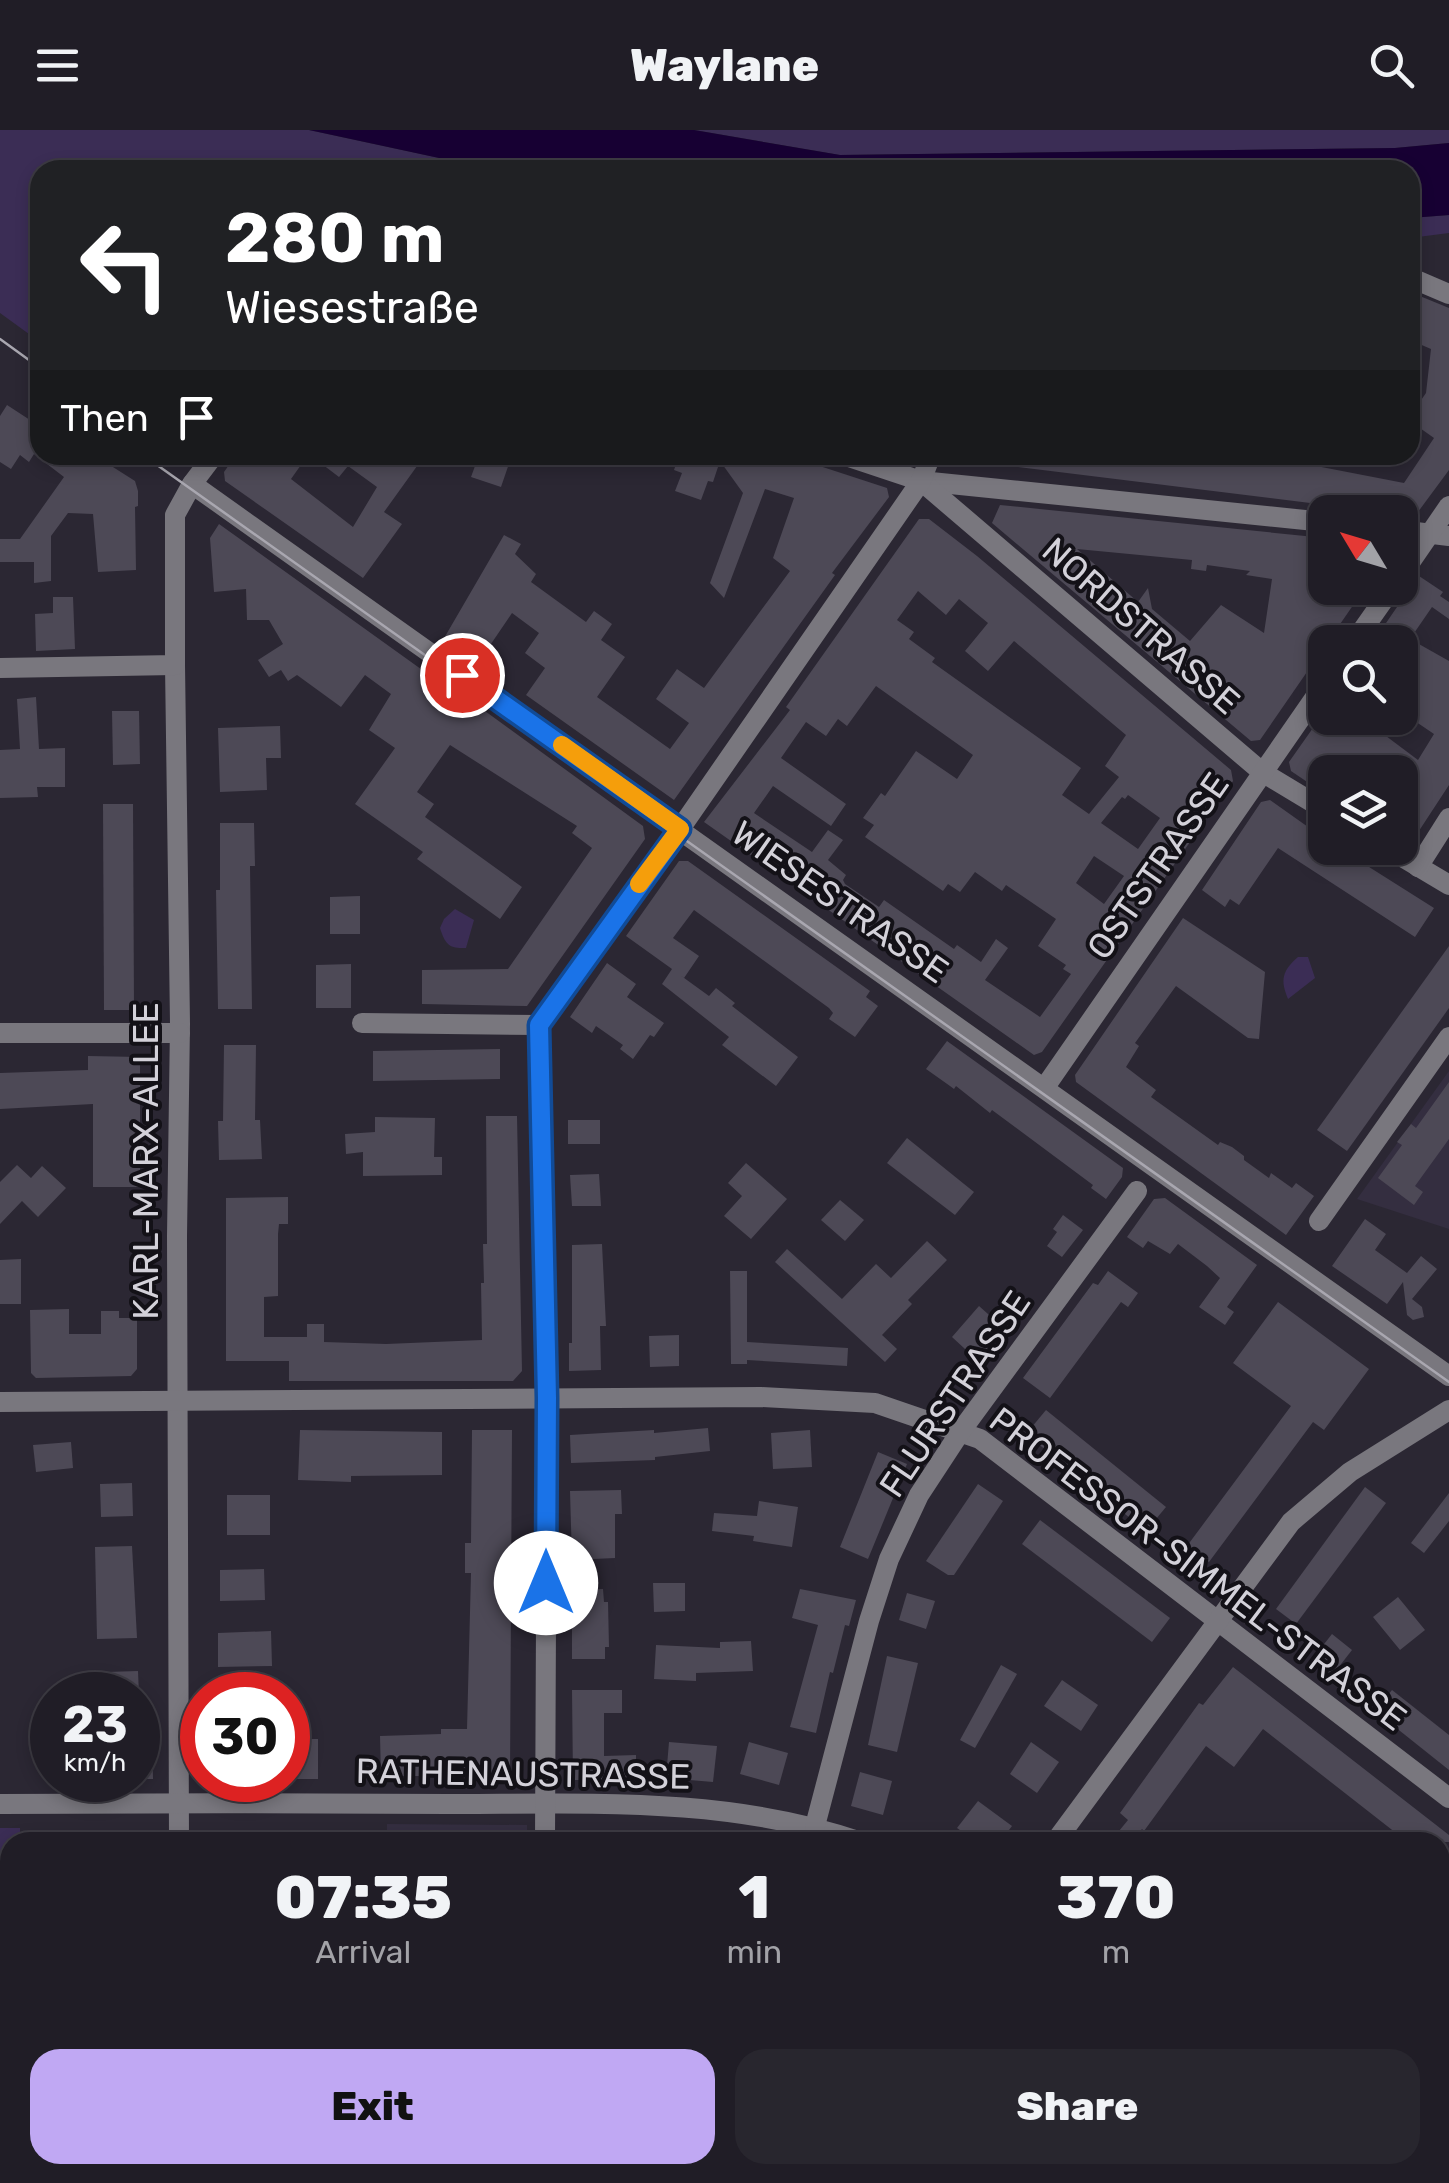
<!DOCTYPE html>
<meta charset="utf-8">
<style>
body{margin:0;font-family:Rubik,sans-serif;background:#28262e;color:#f1f3f6;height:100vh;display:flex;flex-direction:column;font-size:38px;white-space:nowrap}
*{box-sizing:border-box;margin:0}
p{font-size:32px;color:#a2a2a7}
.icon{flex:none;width:55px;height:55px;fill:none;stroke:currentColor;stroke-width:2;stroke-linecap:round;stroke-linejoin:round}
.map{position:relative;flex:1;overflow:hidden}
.sheet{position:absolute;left:0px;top:1702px;width:1450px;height:352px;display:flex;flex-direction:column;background:#201d26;border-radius:30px 30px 0 0;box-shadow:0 5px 15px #0003,0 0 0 2px #3d3b43}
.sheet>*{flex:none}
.hud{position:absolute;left:30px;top:30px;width:1390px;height:305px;border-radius:30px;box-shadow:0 5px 15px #0003,0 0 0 2px #3d3b43;background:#202124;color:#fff;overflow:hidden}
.needle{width:65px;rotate:308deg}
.buttons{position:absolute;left:1308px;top:365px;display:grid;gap:20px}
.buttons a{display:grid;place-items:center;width:110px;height:110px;border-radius:20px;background:#201d26;box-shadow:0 5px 15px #0003,0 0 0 2px #3d3b43;font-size:50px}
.speed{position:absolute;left:30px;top:1542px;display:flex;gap:20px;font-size:50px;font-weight:700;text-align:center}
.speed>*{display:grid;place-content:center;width:130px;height:130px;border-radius:50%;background:#201d26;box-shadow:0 5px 15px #0003,0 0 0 2px #3d3b43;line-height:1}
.speed small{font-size:25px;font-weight:400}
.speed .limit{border:15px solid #d22;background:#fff;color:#111}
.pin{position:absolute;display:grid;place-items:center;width:85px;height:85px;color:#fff;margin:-42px;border:5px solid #fff;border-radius:50%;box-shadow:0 2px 10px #0007}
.me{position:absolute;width:110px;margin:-55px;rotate:0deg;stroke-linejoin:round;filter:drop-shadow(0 0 8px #0008)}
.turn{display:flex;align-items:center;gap:35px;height:210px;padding:0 30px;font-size:45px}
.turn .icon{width:130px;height:130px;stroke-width:2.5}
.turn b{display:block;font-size:70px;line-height:85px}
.then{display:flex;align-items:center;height:95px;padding:0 30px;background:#0003;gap:20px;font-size:38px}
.eta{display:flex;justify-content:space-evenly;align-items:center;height:170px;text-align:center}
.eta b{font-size:60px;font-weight:800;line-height:70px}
.action{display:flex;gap:20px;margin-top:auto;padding:20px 30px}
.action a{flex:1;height:115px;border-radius:30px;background:#c0a8f3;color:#111;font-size:40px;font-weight:800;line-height:115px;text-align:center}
.action a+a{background:#28262e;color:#f1f3f6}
header{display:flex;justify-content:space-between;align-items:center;height:130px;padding:0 30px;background:#201d26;font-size:45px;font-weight:800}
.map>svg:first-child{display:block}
</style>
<header><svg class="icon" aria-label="menu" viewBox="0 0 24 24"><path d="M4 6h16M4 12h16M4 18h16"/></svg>Waylane<svg class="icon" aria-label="search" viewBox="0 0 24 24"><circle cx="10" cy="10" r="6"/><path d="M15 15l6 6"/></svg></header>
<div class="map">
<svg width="1449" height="2053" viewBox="0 0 1449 2053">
<rect width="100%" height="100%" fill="#2b2733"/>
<g fill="#342e40">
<polygon points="1449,941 1449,1099 1357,1069"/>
<polygon points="387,1694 527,1695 527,1712 387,1712"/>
</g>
<g fill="#3b2d55">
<polygon points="0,0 309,0 495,40 40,40 40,212 0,183"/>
<polygon points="694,0 1449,0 1449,13 1395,18 840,25"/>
<polygon points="1449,85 1449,103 1410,108 1410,88"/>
<path d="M455,779L474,790L466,818C449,819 445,814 440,798L444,789Z"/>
<path d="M1298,827H1308L1315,848L1288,869C1280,850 1282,841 1298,827Z"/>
<polygon points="0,1698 20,1698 20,1712 10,1712 10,2041 0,2036"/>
<polygon points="18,2045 113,2045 116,2053 33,2053"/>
</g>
<polygon fill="#170033" points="309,0 694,0 840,25 1395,18 1449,13 1449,85 1410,88 1410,40 495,40"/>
<g fill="#4d4956" fill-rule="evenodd">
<polygon points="1410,162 1449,178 1449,340 1415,386 1002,335 1003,325 1307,325 1306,334 1404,353 1434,308 1410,291 1410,286 1426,263 1431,219 1410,210"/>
<polygon points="7,275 30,290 40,275 40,325 94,325 135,351 138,361 138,376 135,377 136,440 98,442 93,384 68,383 51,406 51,451 34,453 34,432 0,432 0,409 20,409 64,347 34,324 29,332 20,325 11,339 0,332 0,286"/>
<polygon points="236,325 308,325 291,349 353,397 377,357 348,336 339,347 310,325 379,325 393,335 400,325 425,325 384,382 402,394 363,448 225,351 224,342"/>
<polygon points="479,325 512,325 501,357 471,347"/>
<polygon points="679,325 786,325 887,358 889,367 832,443 835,445 674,670 526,565 545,538 525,523 539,503 512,483 478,533 443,510 504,405 521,414 515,424 536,444 531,452 586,492 594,481 612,494 601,510 625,527 597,567 670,619 689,593 656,569 677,539 704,558 790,441 773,428 794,368 765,359 724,468 710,453 743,363 720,331 713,352 708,351 701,370 675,361 682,343 674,340"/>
<path d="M1000,375L1325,408L1324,458H1365L1260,610L1251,611L992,393ZM1077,419L1192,430L1191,439L1206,441L1207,435L1250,441L1246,445L1272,449L1264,503L1221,475L1190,511L1152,479L1148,458L1138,472Z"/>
<path d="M919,389H929L977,426L1231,640L1233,651L1042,922L1034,925L704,692L790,580L786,577ZM918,461L946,485L959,469L988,493L965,521L988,541L1014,511L1126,605L1105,636L1119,647L1089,684L1062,665L1081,638L932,532L935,528L909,509L914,502L897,490ZM876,556L973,625L957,649L916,621L885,666L881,663L863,688L874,695L865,707L943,761L948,754L960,762L975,742L1002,761L1006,755L1056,789L1038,816L1066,835L1063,839L1071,844L1040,887L985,850L1008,818L996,809L981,832L957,815L954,819L884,770L879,777L845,754L843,750L846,745L828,730L843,710L828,700L812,722L754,683L773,656L831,696L846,674L781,628L806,592L826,606L838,589L847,596ZM1128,665L1160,688L1138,719L1101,693L1122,667L1125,669ZM1094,726L1124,746L1104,774L1076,753Z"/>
<polygon points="219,394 439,552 441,549 643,696 645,709 527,876 422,874 422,840 508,839 592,718 572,703 577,696 450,615 417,662 434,674 425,687 522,757 500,789 417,729 423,722 355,674 395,618 369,600 391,564 365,545 341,577 297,545 288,551 281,540 269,547 258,530 283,514 269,490 247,490 246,459 214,462 210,408"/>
<polygon points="1419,446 1443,462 1440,466 1449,472 1449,489 1432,477 1410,509 1449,531 1449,655 1413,710 1404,712 1400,710 1400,642 1325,642 1325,664 1291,641 1289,632 1320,588 1399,588 1386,606 1418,630 1434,604 1400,581 1400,512 1373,512 1408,461 1406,459"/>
<polygon points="53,467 73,467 75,519 36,521 35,484 53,483"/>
<polygon points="36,567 39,619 65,618 65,657 37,657 38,667 0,668 0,620 20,619 17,569"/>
<polygon points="112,581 139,581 140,634 113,635"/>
<polygon points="280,596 281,628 266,628 267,660 220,662 218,598"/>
<polygon points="1270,670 1325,709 1325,718 1339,718 1434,778 1415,807 1278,718 1239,775 1230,769 1225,777 1202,760 1261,672"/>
<polygon points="103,674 133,674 134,880 104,880"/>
<polygon points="220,693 254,693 255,736 250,736 252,879 218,879 216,760 220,760"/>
<polygon points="679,731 688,731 870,861 866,867 878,876 855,907 829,889 833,883 829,878 694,780 673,808 699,826 684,848 680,845 709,866 716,858 735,873 732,876 798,927 776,956 722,915 729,907 662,854 672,839 626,806"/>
<polygon points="360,766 360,804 330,804 330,767"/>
<polygon points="1183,788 1265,842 1259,909 1248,908 1176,856 1135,913 1139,916 1126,937 1156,960 1151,967 1218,1015 1220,1012 1232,1017 1244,1026 1244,1030 1269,1048 1271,1043 1292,1058 1296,1053 1314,1066 1286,1105 1076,952 1075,945"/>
<polygon points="1449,816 1449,878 1347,1021 1317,1000"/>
<polygon points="607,833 636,854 627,867 664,893 654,907 650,905 633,929 620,919 623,915 596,896 592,903 570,887"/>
<polygon points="351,834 351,878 316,878 316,835"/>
<polygon points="947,911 1123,1038 1122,1047 1106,1069 1091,1058 1093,1055 992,980 990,983 956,956 954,959 950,956 926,939"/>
<polygon points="224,915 256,915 255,990 260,990 262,1029 219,1030 218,991 223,991"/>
<polygon points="500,919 500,949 373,951 373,921"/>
<polygon points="88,926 140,927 140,1057 93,1057 93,974 0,979 0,943 88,940"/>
<polygon points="1449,952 1449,1009 1415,1056 1423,1062 1414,1075 1378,1048 1402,1015 1397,1012 1411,994 1416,998"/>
<polygon points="486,986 517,986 522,1241 513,1251 289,1251 289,1231 226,1231 226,1068 288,1067 288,1094 279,1094 278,1104 278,1166 264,1167 264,1207 307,1207 307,1194 324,1194 324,1212 386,1214 482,1210 481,1153 484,1153 483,1114 487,1114"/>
<polygon points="375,987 435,988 434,1027 442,1027 442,1045 363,1046 363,1022 346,1024 345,1004 375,1002"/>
<rect x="568" y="990" width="32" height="24"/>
<polygon points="907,1008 974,1062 955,1085 887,1033"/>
<polygon points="746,1033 787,1069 751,1109 724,1086 742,1066 728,1053"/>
<polygon points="17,1035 31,1048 42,1036 66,1058 38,1087 22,1071 0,1094 0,1052"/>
<polygon points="599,1044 601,1076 572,1076 570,1045"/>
<polygon points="1165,1068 1257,1135 1227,1177 1234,1182 1225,1195 1199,1177 1220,1148 1207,1136 1178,1114 1170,1124 1148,1111 1143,1118 1127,1107 1154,1069"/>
<polygon points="840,1070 864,1090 845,1111 821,1090"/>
<polygon points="1063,1085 1083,1100 1062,1127 1047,1116 1057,1102 1053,1099"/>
<polygon points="1365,1089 1386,1104 1375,1120 1407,1143 1421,1126 1437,1139 1412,1169 1422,1177 1424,1187 1413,1190 1407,1185 1403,1152 1387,1174 1332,1136"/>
<polygon points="927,1111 947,1130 908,1170 912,1174 882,1205 897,1219 885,1232 775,1132 787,1119 842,1169 876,1134 891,1148"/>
<polygon points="602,1114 606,1196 600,1196 601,1240 569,1241 569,1213 572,1213 572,1115"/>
<polygon points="21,1129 21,1174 0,1174 0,1130"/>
<polygon points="730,1141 747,1141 747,1212 848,1218 847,1236 747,1230 747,1234 731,1234"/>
<polygon points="1108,1141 1138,1163 1128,1177 1121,1172 1050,1268 1023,1248 1093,1153 1098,1155"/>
<polygon points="1278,1172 1369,1239 1324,1300 1313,1292 1209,1432 1187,1416 1291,1276 1233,1233"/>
<polygon points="979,1176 1006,1200 978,1231 952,1207"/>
<polygon points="69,1179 69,1204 101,1204 101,1181 119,1181 119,1188 137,1188 137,1239 131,1246 36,1248 31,1243 30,1180"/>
<polygon points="679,1205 679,1236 650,1237 649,1206"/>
<polygon points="1046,1280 1166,1377 1146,1401 1026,1304"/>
<polygon points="708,1298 710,1321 655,1327 655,1330 571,1333 570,1305 654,1300 654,1303"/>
<polygon points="300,1300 442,1302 442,1345 351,1346 351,1352 298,1350"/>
<polygon points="472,1300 512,1300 510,1646 381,1646 380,1606 441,1604 441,1599 467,1599 471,1443 465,1443 465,1413 471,1413"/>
<polygon points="810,1300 812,1337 773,1339 771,1303"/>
<polygon points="71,1312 73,1338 36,1342 33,1315"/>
<polygon points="878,1322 907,1334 868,1429 840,1417"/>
<polygon points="132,1353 133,1386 101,1387 100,1354"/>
<polygon points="978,1354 1003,1371 954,1445 948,1445 926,1431"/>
<polygon points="1365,1357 1386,1373 1296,1494 1276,1479"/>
<polygon points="621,1360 622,1384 615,1384 615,1428 572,1430 570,1361"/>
<polygon points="1449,1363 1449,1391 1424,1423 1411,1413"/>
<rect x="227" y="1365" width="43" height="40"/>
<polygon points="759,1371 798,1377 792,1417 753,1411 754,1406 712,1401 714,1383 757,1386"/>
<polygon points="1040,1390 1170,1488 1152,1512 1022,1414"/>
<polygon points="132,1416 137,1508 97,1509 95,1417"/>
<polygon points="264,1439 265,1470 220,1471 220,1440"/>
<polygon points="653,1453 685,1453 685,1481 654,1482"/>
<polygon points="603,1459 604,1472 608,1472 609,1517 605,1517 605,1529 572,1529 572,1460"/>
<polygon points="800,1459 856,1470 849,1496 845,1495 833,1543 830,1542 816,1603 790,1597 818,1495 792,1488"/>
<polygon points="907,1463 935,1471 926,1499 899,1490"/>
<polygon points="1398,1467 1425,1500 1400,1520 1373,1487"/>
<polygon points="271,1501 272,1536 218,1537 218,1503"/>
<polygon points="1332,1504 1352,1520 1331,1547 1310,1532"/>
<polygon points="751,1511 753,1541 696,1543 696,1551 654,1549 656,1515 720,1518 720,1512"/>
<polygon points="887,1526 918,1533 897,1622 868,1615"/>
<polygon points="1001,1535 1017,1544 975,1618 960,1610"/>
<polygon points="1233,1537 1449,1705 1449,1712 1404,1712 1394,1705 1396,1703 1263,1599 1234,1637 1206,1616 1144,1701 1142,1699 1131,1712 1110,1712 1128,1690 1120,1683 1199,1573 1203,1575"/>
<polygon points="138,1541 139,1565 106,1565 106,1542"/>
<polygon points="1062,1550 1098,1575 1081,1601 1044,1576"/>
<polygon points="572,1560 622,1560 622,1583 604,1583 604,1626 636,1625 636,1650 573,1650"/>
<polygon points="1392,1560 1449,1605 1449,1640 1375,1581"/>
<polygon points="138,1606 152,1606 153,1649 138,1649"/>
<rect x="288" y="1609" width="30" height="40"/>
<polygon points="669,1612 717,1616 713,1652 666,1648"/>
<polygon points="749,1612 788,1623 779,1655 740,1644"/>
<polygon points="1031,1612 1059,1632 1037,1663 1010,1644"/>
<polygon points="860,1642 892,1651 883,1685 851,1676"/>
<polygon points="978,1671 1012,1696 1000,1712 977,1712 957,1698"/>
</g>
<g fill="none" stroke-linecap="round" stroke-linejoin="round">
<g stroke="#79777e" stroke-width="20">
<polyline points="1416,150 1449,164"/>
<polyline points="843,325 921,351 1325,392"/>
<polyline points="921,351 1262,642 1325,680"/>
<polyline points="192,354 214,325"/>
<polyline points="1400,400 1449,406"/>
<polyline points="1400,447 1449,376"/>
<polyline points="1354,512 1392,458"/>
<polyline points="175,535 180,894 177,1106 179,1712"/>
<polyline points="1387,718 1449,755"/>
<polyline points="1418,737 1449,688"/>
<polyline points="362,893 539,895"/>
<polyline points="0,903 180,903"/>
<polyline points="1045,957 1325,553"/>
<polyline points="1319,1091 1449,907"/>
<polyline points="0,1272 761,1267 875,1273 980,1309 1449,1668"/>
<path d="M0,1674C149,1673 299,1673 448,1674C586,1674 729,1666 861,1712"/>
<polyline points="815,1696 869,1491 889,1429 919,1365 961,1301 1137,1061"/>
<polyline points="545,1712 547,1269 539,895 680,699 921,351 931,325"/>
<polyline points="1055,1712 1291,1392 1350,1342 1449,1280"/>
<polyline points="1440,1809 1449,1798"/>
<polyline points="180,2045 180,2053"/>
<polyline points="553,2045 553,2053"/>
<polyline points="788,2045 797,2053"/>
<polyline points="1047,2045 1056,2053 1063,2045"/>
<polyline points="1369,2045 1379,2053"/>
</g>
<polyline stroke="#79777e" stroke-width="20" points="0,538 175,535 175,385 192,354 1449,1246"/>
<g stroke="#a9a7b0" stroke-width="2.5">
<polyline points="0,209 40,238"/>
<polyline points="143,325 1449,1252"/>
</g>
</g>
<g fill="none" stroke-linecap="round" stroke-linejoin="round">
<g stroke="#114b97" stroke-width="25">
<polyline id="route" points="462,545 680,699 539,895 547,1268 546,1453"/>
</g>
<use href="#route" stroke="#1a73e8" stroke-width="18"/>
<polyline stroke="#f59e0b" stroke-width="18" points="562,615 680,699 639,754"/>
</g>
<g text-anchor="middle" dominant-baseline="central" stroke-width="8" stroke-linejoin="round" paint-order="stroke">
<g font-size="35" fill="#d3d1d9" stroke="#131117">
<text transform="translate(1141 496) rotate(41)">NORDSTRASSE</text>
<text transform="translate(1158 736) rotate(-55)">OSTSTRASSE</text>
<text transform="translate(840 772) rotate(35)">WIESESTRASSE</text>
<text transform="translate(146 1031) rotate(-90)">KARL-MARX-ALLEE</text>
<text transform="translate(955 1264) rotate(-56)">FLURSTRASSE</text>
<text transform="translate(1198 1439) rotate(37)">PROFESSOR-SIMMEL-STRASSE</text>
<text transform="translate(523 1644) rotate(1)">RATHENAUSTRASSE</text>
</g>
</g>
</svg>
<div class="buttons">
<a><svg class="needle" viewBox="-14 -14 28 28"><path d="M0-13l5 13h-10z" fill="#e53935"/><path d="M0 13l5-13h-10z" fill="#a2a2a7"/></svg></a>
<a><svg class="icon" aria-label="search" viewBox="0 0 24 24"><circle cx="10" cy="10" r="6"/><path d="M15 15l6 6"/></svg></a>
<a><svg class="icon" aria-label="layers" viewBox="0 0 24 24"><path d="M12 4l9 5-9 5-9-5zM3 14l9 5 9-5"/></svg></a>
</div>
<div class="speed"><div>23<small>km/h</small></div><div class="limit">30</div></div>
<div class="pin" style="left:462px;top:545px;background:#d93025"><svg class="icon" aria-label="arrive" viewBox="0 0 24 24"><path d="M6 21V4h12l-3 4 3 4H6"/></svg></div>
<svg class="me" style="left:546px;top:1453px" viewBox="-20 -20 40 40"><circle r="19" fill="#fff"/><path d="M0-13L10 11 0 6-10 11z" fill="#1a73e8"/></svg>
<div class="hud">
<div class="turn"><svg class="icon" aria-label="left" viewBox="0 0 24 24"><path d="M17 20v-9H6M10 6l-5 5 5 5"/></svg><div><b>280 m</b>Wiesestraße</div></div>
<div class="then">Then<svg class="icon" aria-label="arrive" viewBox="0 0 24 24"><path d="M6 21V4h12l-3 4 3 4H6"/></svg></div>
</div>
<section class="sheet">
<div class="eta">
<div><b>07:35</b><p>Arrival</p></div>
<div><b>1</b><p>min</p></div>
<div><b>370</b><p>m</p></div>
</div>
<div class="action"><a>Exit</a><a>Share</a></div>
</section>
</div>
